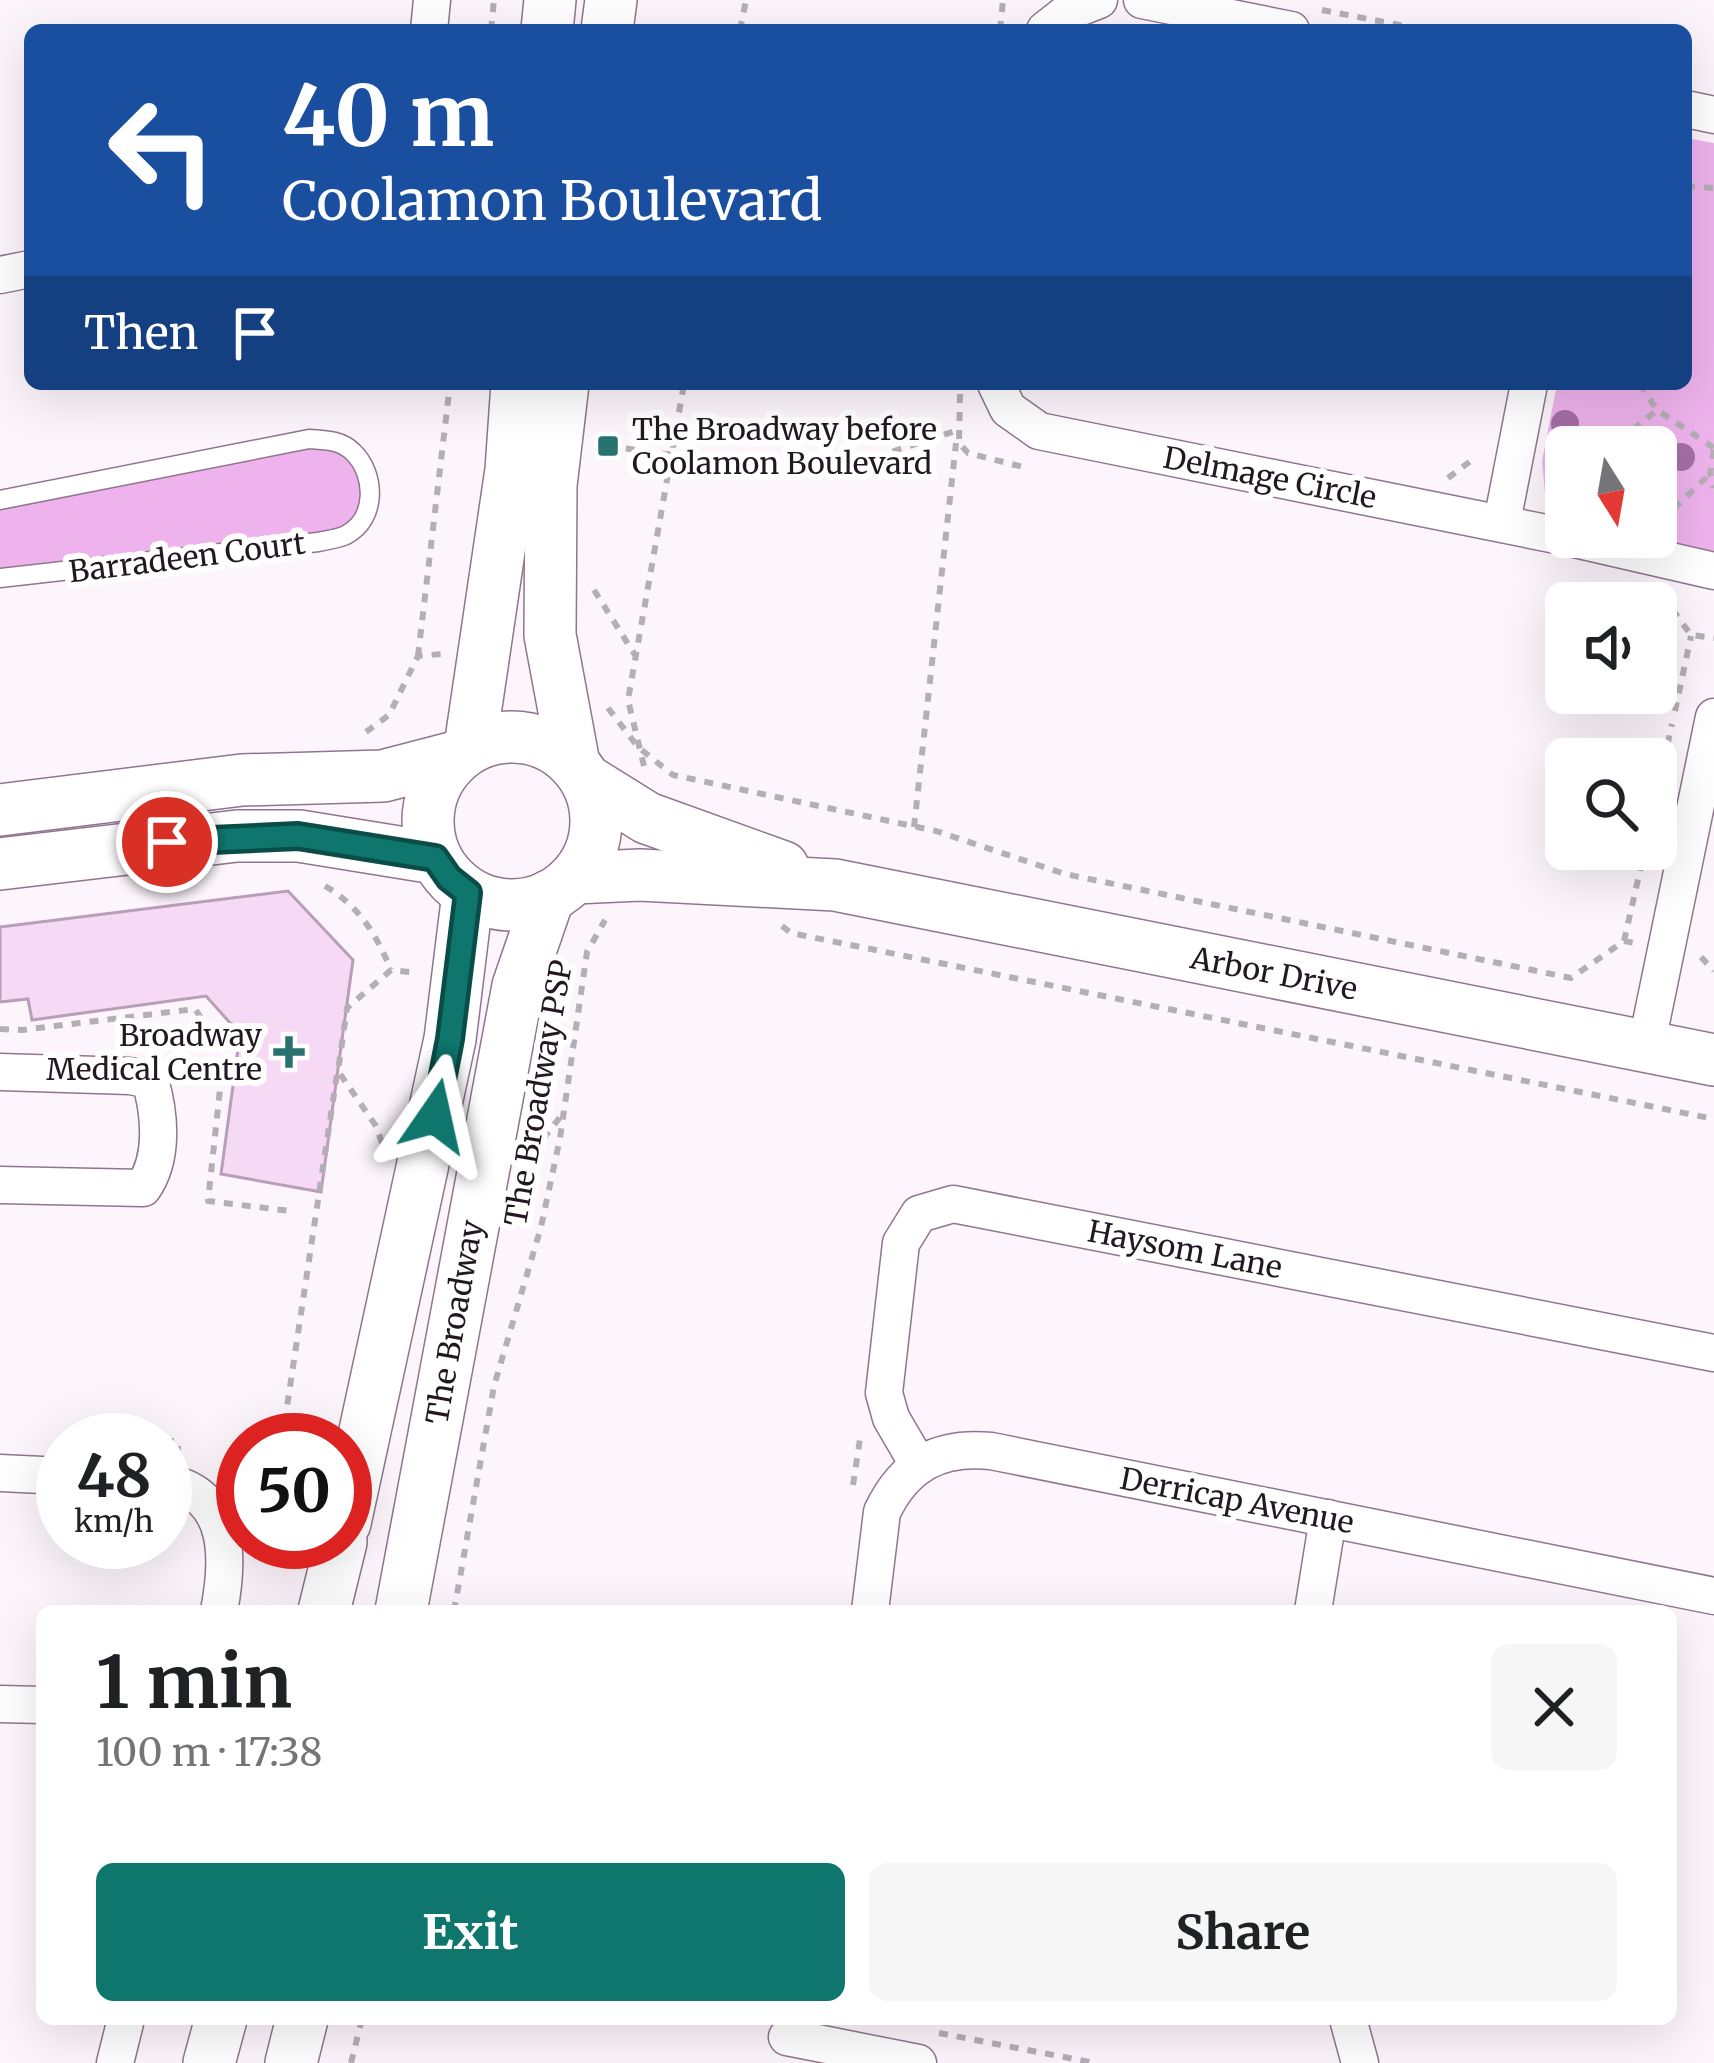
<!DOCTYPE html>
<meta charset="utf-8">
<style>
body{margin:0;font-family:Merriweather,serif;background:#f6f6f6;color:#202124;height:100vh;display:flex;flex-direction:column;font-size:45px;white-space:nowrap}
*{box-sizing:border-box;margin:0}
p{font-size:39px;color:#757577}
.icon{flex:none;width:66px;height:66px;fill:none;stroke:currentColor;stroke-width:2;stroke-linecap:round;stroke-linejoin:round}
.map{position:relative;flex:1;overflow:hidden}
.side{position:absolute;left:36px;top:1605px;width:1641px;height:420px;display:flex;flex-direction:column;background:#fff;border-radius:18px;box-shadow:0 12px 48px #0002}
.side>*{flex:none}
.banner{position:absolute;left:24px;top:24px;width:1668px;height:366px;border-radius:18px;box-shadow:0 12px 48px #0002;background:#1a4fa0;color:#fff;overflow:hidden}
.needle{width:78px;rotate:169deg}
.controls{position:absolute;left:1545px;top:426px;display:grid;gap:24px}
.controls a{display:grid;place-items:center;width:132px;height:132px;border-radius:18px;background:#fff;box-shadow:0 12px 48px #0002;font-size:60px}
.speed{position:absolute;left:36px;top:1413px;display:flex;gap:24px;font-size:60px;font-weight:700;text-align:center}
.speed>*{display:grid;place-content:center;width:156px;height:156px;border-radius:50%;background:#fff;box-shadow:0 12px 48px #0002;line-height:1}
.speed small{font-size:30px;font-weight:400}
.speed .limit{border:18px solid #d22;background:#fff;color:#111}
.pin{position:absolute;display:grid;place-items:center;width:102px;height:102px;color:#fff;margin:-51px;border:6px solid #fff;border-radius:50%;box-shadow:0 3px 12px #0007}
.me{position:absolute;width:132px;margin:-66px;rotate:11deg;stroke-linejoin:round;filter:drop-shadow(0 0 9px #0008)}
.turn{display:flex;align-items:center;gap:42px;height:252px;padding:0 60px;font-size:54px}
.turn .icon{width:156px;height:156px;stroke-width:2.5}
.turn b{display:block;font-size:84px;line-height:102px}
.then{display:flex;align-items:center;height:114px;padding:0 60px;background:#0003;gap:24px;font-size:45px}
.round{display:grid;place-items:center;flex:none;width:126px;height:126px;border-radius:18px;background:#f6f6f6}
.overview{display:flex;align-items:center;justify-content:space-between;height:204px;padding:0 60px}
h1{font-size:72px;font-weight:700;line-height:90px}
.primary-button{display:flex;gap:24px;margin-top:auto;padding:24px 60px}
.primary-button a{flex:1;height:138px;border-radius:18px;background:#0f766e;color:#fff;font-size:48px;font-weight:700;line-height:138px;text-align:center}
.primary-button a+a{background:#f6f6f6;color:#202124}
.map>svg:first-child{display:block}
</style>
<div class="map">
<svg width="1714" height="2063" viewBox="0 0 1714 2063">
<rect width="100%" height="100%" fill="#fcf6fc"/>
<g fill="#eeb3ed">
<polygon points="1686,138 1714,143 1714,555 1601,537 1656,537 1656,447 1566,447 1566,521 1546,504 1542,461 1557,384 1686,384"/>
<polygon points="335,441 371,488 346,535 0,578 0,500"/>
</g>
<polygon fill="#f6daf5" stroke="#b99eb8" stroke-width="3" points="288,891 353,960 321,1192 221,1174 240,1034 206,996 32,1020 28,999 0,1002 0,927"/>
<g fill="none" stroke-linecap="round" stroke-linejoin="round">
<g stroke="#8f768e" stroke-width="21">
<path id="lane" d="M0,500L309,439C325,440 341,440 353,452C376,474 377,519 346,535C338,539 326,540 318,542L0,578"/>
</g>
<g stroke="#8f768e" stroke-width="39">
<g id="street">
<polyline points="1142,0 1291,30"/>
<polyline points="429,30 432,0"/>
<polyline points="1045,30 1068,12 1099,0"/>
<polyline points="1686,109 1714,115"/>
<polyline points="0,275 30,269"/>
<polyline points="996,384 1008,409 1039,431 1566,537"/>
<polyline points="1502,522 1529,384"/>
<polyline points="1566,537 1714,571"/>
<polyline points="1646,1047 1714,717"/>
<path d="M0,1072L130,1076L150,1080C160,1114 164,1158 143,1188L0,1185"/>
<polyline points="919,1466 891,1418 884,1393 901,1243 919,1214 953,1204 1714,1353"/>
<polyline points="0,1473 63,1476"/>
<path d="M165,1482C232,1494 229,1559 219,1611"/>
<path d="M870,1611L882,1512C905,1464 939,1446 991,1451L1714,1596"/>
<polyline points="1313,1611 1328,1518"/>
<polyline points="0,1704 42,1705"/>
<polyline points="1348,2019 1360,2063"/>
<polyline points="787,2037 918,2063"/>
<polyline points="115,2063 126,2019"/>
</g>
</g>
<g stroke="#8f768e" stroke-width="54">
<g id="secondary">
<polyline points="547,30 550,0"/>
<polyline points="607,30 611,0"/>
<polyline points="563,384 551,485 550,635 574,764"/>
<circle cx="512" cy="821" r="84"/>
<polyline points="470,747 511,470 517,384"/>
<polyline points="586,780 647,818 783,867"/>
<polyline points="0,810 242,780 383,776 456,757"/>
<polyline points="0,864 237,836 299,836 435,858"/>
<polyline points="574,878 640,875 835,885 1714,1060"/>
<polyline points="345,1523 450,1039 468,893"/>
<polyline points="324,1611 341,1542"/>
<polyline points="401,1611 518,986 549,896"/>
<polyline points="209,2063 221,2019"/>
<polyline points="291,2063 302,2019"/>
</g>
</g>
<g stroke="#b6aeb6" stroke-width="6" stroke-dasharray="9 9" stroke-linecap="butt">
<polyline points="1322,10 1425,30"/>
<polyline points="491,30 494,0"/>
<polyline points="740,30 746,0"/>
<polyline points="1000,30 1003,0"/>
<polyline points="1686,186 1714,188"/>
<polyline points="1640,384 1657,410"/>
<polyline points="1564,385 1599,384"/>
<polyline points="960,394 959,443 968,453 1027,468"/>
<polyline points="608,446 775,469 870,459 958,430"/>
<polyline points="1602,447 1620,440 1657,410 1714,448"/>
<polyline points="1714,450 1710,474 1714,488"/>
<polyline points="1448,478 1476,457"/>
<polyline points="1666,524 1669,513 1710,474"/>
<polyline points="594,590 635,655"/>
<polyline points="1662,595 1691,635 1714,638"/>
<polyline points="418,656 450,384"/>
<polyline points="608,708 638,747 673,775 936,831 1065,874 1571,978 1624,941 1635,943"/>
<polyline points="1675,711 1691,636"/>
<polyline points="366,732 389,715 418,656 442,654"/>
<polyline points="644,766 628,700 684,384"/>
<polyline points="1656,797 1672,724"/>
<polyline points="914,827 956,443"/>
<path d="M325,886C359,906 376,934 391,970"/>
<polyline points="782,926 791,933 1714,1119"/>
<polyline points="1624,941 1645,849"/>
<polyline points="1701,957 1714,971"/>
<polyline points="0,1029 22,1030 195,1009 224,1052 208,1201 290,1211"/>
<polyline points="382,1143 376,1126 338,1071 347,1008 391,970 417,973"/>
<polyline points="532,1153 561,1116"/>
<polyline points="63,1437 138,1440"/>
<polyline points="282,1440 337,1074"/>
<polyline points="165,1441 178,1441 178,1451"/>
<polyline points="853,1485 860,1439"/>
<polyline points="454,1611 494,1386 541,1227 560,1138 587,952 605,920"/>
<polyline points="939,2033 1095,2063"/>
<polyline points="351,2063 362,2019"/>
</g>
<use href="#lane" stroke="#fff" stroke-width="18"/>
<use href="#street" stroke="#fff" stroke-width="36"/>
<use href="#secondary" stroke="#fff" stroke-width="51"/>
</g>
<g fill="#a66fa7">
<circle cx="1565" cy="424" r="14"/>
<circle cx="1681" cy="457" r="14"/>
</g>
<g fill="none" stroke-linecap="round" stroke-linejoin="round">
<g stroke="#0a4d48" stroke-width="30">
<polyline id="route" points="167,842 298,836 435,858 449,878 468,893 450,1039 435,1116"/>
</g>
<use href="#route" stroke="#0f766e" stroke-width="21"/>
</g>
<g fill="#28726f" stroke="#fff" stroke-width="4.5">
<rect x="596" y="434" width="24" height="24" rx="6"/>
<path d="M283 1034h12v12h12v12h-12v12h-12v-12h-12v-12h12z"/>
</g>
<g text-anchor="middle" dominant-baseline="central" stroke-width="12" stroke-linejoin="round" paint-order="stroke">
<g font-size="30" fill="#221822" stroke="#fff" text-anchor="start">
<text x="632" y="429">The Broadway before<tspan x="632" dy="34">Coolamon Boulevard</tspan></text>
<text x="262" y="1035" text-anchor="end">Broadway<tspan x="262" dy="34">Medical Centre</tspan></text>
</g>
<g font-size="30" fill="#221822" stroke="#fff">
<text transform="translate(1270 477) rotate(11)">Delmage Circle</text>
<text transform="translate(187 557) rotate(-7)">Barradeen Court</text>
<text transform="translate(1274 973) rotate(11)">Arbor Drive</text>
<text transform="translate(538 1093) rotate(-80)">The Broadway PSP</text>
<text transform="translate(1185 1249) rotate(11)">Haysom Lane</text>
<text transform="translate(454 1322) rotate(-80)">The Broadway</text>
<text transform="translate(1237 1500) rotate(11)">Derricap Avenue</text>
</g>
</g>
</svg>
<div class="controls">
<a><svg class="needle" viewBox="-14 -14 28 28"><path d="M0-13l5 13h-10z" fill="#e53935"/><path d="M0 13l5-13h-10z" fill="#757577"/></svg></a>
<a><svg class="icon" aria-label="sound" viewBox="0 0 24 24"><path d="M4 9h4l5-4v14l-5-4H4zM17 9q2 3 0 6"/></svg></a>
<a><svg class="icon" aria-label="search" viewBox="0 0 24 24"><circle cx="10" cy="10" r="6"/><path d="M15 15l6 6"/></svg></a>
</div>
<div class="speed"><div>48<small>km/h</small></div><div class="limit">50</div></div>
<div class="pin" style="left:167px;top:842px;background:#d93025"><svg class="icon" aria-label="arrive" viewBox="0 0 24 24"><path d="M6 21V4h12l-3 4 3 4H6"/></svg></div>
<svg class="me" style="left:435px;top:1116px" viewBox="-20 -20 40 40"><path d="M0-17L14 15 0 8-14 15z" fill="#0f766e" stroke="#fff" stroke-width="4"/></svg>
<div class="banner">
<div class="turn"><svg class="icon" aria-label="left" viewBox="0 0 24 24"><path d="M17 20v-9H6M10 6l-5 5 5 5"/></svg><div><b>40 m</b>Coolamon Boulevard</div></div>
<div class="then">Then<svg class="icon" aria-label="arrive" viewBox="0 0 24 24"><path d="M6 21V4h12l-3 4 3 4H6"/></svg></div>
</div>
<section class="side">
<div class="overview"><div><h1>1 min</h1><p>100 m · 17:38</p></div><a class="round"><svg class="icon" aria-label="close" viewBox="0 0 24 24"><path d="M6 6l12 12M18 6L6 18"/></svg></a></div>
<div class="primary-button"><a>Exit</a><a>Share</a></div>
</section>
</div>
